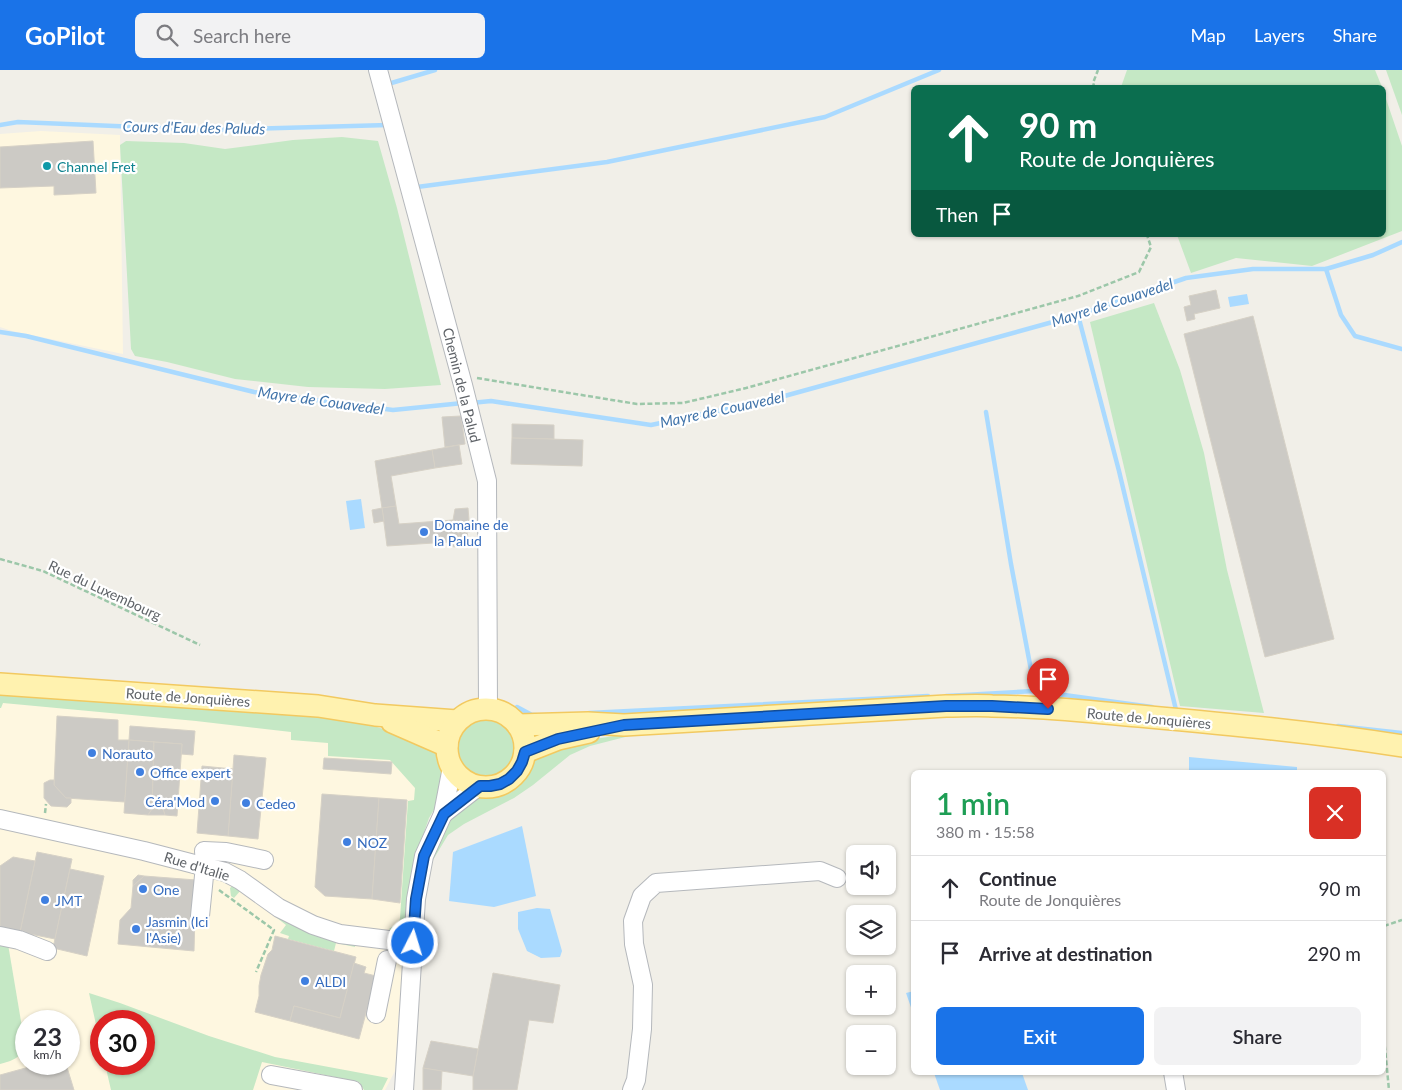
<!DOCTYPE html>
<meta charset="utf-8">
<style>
body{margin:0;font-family:Lato,sans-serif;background:#f2f2f3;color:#2b2b33;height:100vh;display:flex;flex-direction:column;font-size:19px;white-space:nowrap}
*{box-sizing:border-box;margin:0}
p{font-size:16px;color:#7c7c81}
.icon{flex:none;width:28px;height:28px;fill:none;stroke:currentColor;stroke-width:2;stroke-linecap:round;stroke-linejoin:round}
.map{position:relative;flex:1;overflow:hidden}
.details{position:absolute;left:911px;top:700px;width:475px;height:305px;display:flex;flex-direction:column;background:#fff;border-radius:8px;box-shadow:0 1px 4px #0004}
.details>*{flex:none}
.guide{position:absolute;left:911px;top:15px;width:475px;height:152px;border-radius:8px;box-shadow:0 1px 4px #0004;background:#0b6e4f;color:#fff;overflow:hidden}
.fabs{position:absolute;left:846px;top:775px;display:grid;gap:10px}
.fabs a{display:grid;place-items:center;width:50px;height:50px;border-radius:8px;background:#fff;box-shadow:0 1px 4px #0004;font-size:25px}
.speed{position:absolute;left:15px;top:940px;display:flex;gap:10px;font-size:25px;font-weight:700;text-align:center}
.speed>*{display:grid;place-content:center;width:65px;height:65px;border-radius:50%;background:#fff;box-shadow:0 1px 4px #0004;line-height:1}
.speed small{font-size:12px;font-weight:400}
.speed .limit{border:8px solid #d22;background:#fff;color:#111}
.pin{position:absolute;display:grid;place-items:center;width:42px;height:42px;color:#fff;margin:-51px -21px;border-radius:50% 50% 50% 0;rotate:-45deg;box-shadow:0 0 5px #0007}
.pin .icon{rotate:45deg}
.me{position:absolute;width:55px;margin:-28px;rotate:5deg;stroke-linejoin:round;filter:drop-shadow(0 0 4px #0008)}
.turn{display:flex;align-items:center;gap:18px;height:105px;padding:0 25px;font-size:22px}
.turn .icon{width:65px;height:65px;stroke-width:2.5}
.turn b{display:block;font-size:35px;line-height:42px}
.then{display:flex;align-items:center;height:48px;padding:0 25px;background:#0003;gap:10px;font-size:19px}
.round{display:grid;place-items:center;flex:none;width:52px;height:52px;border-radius:8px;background:#f2f2f3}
.head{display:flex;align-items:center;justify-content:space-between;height:85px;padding:0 25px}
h1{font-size:30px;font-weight:600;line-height:38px;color:#1e9e55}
.button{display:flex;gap:10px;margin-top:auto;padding:10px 25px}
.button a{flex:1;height:58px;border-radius:8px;background:#1a73e8;color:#fff;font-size:20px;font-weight:600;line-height:58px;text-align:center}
.button a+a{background:#f2f2f3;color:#2b2b33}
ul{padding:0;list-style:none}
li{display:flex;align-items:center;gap:15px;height:65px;padding:0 25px;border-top:1px solid #e1e1e2}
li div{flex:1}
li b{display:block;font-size:19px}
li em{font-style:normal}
header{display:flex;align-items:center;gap:30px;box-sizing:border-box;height:70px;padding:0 25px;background:#1a73e8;color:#fff}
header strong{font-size:24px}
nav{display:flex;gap:28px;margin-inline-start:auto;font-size:18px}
.search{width:350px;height:45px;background:#f2f2f3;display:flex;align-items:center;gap:12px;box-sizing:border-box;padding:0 18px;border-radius:8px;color:#7c7c81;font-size:19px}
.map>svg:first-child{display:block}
</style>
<header>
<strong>GoPilot</strong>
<div class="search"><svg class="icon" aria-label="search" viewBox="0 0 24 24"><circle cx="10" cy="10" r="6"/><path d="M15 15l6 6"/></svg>Search here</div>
<nav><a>Map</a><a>Layers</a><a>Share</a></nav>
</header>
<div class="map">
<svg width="1402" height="1020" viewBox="0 0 1402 1020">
<rect width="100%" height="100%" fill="#f1efe8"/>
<g fill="#fef7e0" fill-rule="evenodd">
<polygon points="41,61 120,65 123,284 12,261 0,257 0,64"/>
<path d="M0,622L396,664L433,712L405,852L395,1001L385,1020H0ZM26,951H69V994H26ZM101,951H144V994H101Z"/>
</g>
<g fill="#c5e8c5">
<polygon points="1127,0 1375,0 1382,17 1121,17"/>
<polygon points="1386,0 1402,0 1402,45"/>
<polygon points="1384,23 1402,76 1402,161 1312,196 1236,188 1191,203 1177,165 1384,165"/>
<polygon points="342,67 378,71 397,138 441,315 385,319 308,317 235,309 167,292 135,286 131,279 120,75 126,71 184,73 225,79 293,70"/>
<polygon points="1154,233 1180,300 1204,383 1227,500 1264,643 1180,636 1090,252"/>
<polygon points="0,624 328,646 362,652 380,658 432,676 437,682 442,703 438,733 429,748 420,774 406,855 400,860 392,862 389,859 399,852 400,848 408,731 414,730 415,718 390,690 328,686 328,673 291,670 291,662 196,651 3,633 1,638 0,638"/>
<circle cx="485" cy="679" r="29"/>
<path d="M635,663L633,665L590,676L570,685L533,715L514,728L464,754L448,765L433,790C440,767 448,748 469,733C472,731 475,728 479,728C492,725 503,727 516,718C527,711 531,698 537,687L587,670Z"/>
<polygon points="233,815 355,873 355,877 336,873 334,881 288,869 289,866 280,863 286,855 241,820 234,828 231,826 230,818"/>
<path d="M0,871L8,874L24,969C24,987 15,990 0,994Z"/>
<polygon points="89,923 120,933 209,966 275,987 388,1008 382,1020 364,1020 359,1012 262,992 253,1020 111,1020 105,994 144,994 144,951 101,951 101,977"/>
</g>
<g fill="#aadaff">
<polygon points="1247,224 1249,234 1230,237 1228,227"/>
<polygon points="361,429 365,458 350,460 346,431"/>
<polygon points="1189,687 1297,697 1297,702 1189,702"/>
<polygon points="522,756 536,826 494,837 449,831 453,782"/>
<polygon points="537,838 550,839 562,881 560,887 541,888 527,881 518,859 518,842"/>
<polygon points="914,921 914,946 906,923"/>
<polygon points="934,1003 1022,1003 1028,1020 940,1020"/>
</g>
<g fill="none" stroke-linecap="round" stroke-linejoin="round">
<g stroke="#aadaff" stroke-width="4.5">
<polyline points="388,14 435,0"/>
<polyline points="0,55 18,52 211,60 388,55"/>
<polyline points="417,117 607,92 825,47 939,0"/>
<polyline points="1326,199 1341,245 1355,266 1402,279"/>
<polyline points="1078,245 1119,401 1176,640"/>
<polyline points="0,262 26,266 254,322 393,340 463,333"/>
<polyline points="471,333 491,331 651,355 770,330 1078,245 1186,208 1253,199 1326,199 1373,185 1402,172"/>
<polyline points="986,342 1011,494 1035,621"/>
<polyline points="946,626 1035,621 1152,637"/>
<polyline points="517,637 532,645 536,645"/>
<polyline points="589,643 928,626"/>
<polyline points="1338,656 1402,663"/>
</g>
</g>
<g fill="#cccac5" stroke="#d6d1c6">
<polygon points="93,71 96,123 54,125 54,116 0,118 0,77"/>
<polygon points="1216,220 1220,238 1194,244 1195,249 1187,251 1184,237 1191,235 1189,226"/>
<polygon points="1253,246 1334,569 1265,587 1184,264"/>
<polygon points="461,346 465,374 445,377 442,347"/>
<polygon points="512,354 554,355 554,369 512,368"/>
<polygon points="512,368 583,370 582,396 511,394"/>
<polygon points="459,375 462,394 435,398 432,380"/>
<polygon points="432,380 435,398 391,406 396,436 382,438 375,391"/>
<polygon points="396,436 399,454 453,450 455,439 468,438 470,462 459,462 460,473 459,475 454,477 450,475 449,472 387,476 382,438"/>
<polygon points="382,438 384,451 374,453 372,440"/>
<polygon points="459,462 467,462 468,468 459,469"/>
<polygon points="57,646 118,650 118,670 129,670 125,732 66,728 54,715"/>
<polygon points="130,656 195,661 193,685 181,684 182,674 129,670"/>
<polygon points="129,670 154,672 152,739 148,745 124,743"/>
<polygon points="154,672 182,674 177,746 165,745 163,739 152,739"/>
<polygon points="234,685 266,688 258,769 228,766"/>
<polygon points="324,688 392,692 391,704 323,699"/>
<polygon points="202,696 233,699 228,766 197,763"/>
<polygon points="50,710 54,710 54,715 66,728 71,728 71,733 67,737 51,736 44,728 44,713"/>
<polygon points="322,724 379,728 372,829 325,826 315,817"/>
<polygon points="379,728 407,730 400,833 372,829"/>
<polygon points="152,739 163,739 165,745 148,745"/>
<polygon points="37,782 72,789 55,869 20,862"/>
<polygon points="13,787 35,791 20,862 0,858 0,796"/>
<polygon points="70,799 104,806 87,886 53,878"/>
<polygon points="138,805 144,806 133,816 133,810"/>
<polygon points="144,806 196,810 194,881 118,874 120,850 131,838 133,816"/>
<polygon points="275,866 356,887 340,948 294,936 290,951 255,942 259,926 259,916 261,905 268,884 272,880"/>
<polygon points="354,893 366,897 364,903 376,906 359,969 290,951 294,936 340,948"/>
<polygon points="493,903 560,915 553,953 529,950 517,1020 473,1020 473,1006"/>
<polygon points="431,971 478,979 473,1006 423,998"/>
<polygon points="40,994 66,994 74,1020 0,1020 0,1005"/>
<polygon points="423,998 442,1001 441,1020 423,1020"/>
</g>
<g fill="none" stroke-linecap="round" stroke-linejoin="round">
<g stroke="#b5b8bc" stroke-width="20">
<g id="minor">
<polyline points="378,0 463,315 487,411 488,639"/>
<polyline points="443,744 479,716"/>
<polyline points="0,749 144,781 225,802 240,810 279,838 313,855 340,864 413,873"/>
<polyline points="200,846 205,796 204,781 226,782 264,790"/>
<polyline points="0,866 19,870 47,881"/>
<polyline points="376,944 387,890"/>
<polyline points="1173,1002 1176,1020"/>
<polyline points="271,1005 353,1020"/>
<polyline points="404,1020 416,829 424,786 443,744 452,697"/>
<polyline points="632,1020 636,1010 642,959 643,915 634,874 633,851 642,826 656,813 820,801 837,808"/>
</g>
</g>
<g stroke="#f2c960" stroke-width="24">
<g id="major">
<polyline points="0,614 318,636 375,645 457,651"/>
<circle cx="486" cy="678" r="39"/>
<polyline points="392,652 447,676"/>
<path d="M518,655L588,653L624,655L946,636C962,636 977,635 992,636C1041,636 1090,642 1139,646C1227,654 1315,662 1402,676"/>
<polyline points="525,682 558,669 589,662"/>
</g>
</g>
<g stroke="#9cc7a9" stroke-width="2.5" stroke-dasharray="5 2.5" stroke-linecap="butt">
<polyline points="1095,18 1093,13 1098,0"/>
<polyline points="477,308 637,334 683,333 746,318 1078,226 1139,202 1151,177 1147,165"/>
<polyline points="0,489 43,501 200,575"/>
<polyline points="45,743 46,734"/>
<polyline points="219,820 274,860 256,902"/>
<polyline points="1384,856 1402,850"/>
<polyline points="1384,968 1389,1020"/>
</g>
<use href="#minor" stroke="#fff" stroke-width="18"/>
<use href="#major" stroke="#fff2af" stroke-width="21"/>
</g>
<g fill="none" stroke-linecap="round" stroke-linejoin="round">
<g stroke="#114b97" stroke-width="12">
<polyline id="route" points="413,873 416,829 424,786 444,744 480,716 490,716 500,714 509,709 517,701 522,692 525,682 558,669 624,655 946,636 992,636 1048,639"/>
</g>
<use href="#route" stroke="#1a73e8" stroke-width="9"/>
</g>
<circle fill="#0f9aa8" stroke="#fff" stroke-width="2" cx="47" cy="96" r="5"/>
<g fill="#3f7fe0" stroke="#fff" stroke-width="2">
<circle cx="424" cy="462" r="5"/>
<circle cx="92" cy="683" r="5"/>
<circle cx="140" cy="702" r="5"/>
<circle cx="215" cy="731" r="5"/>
<circle cx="246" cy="733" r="5"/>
<circle cx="347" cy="772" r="5"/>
<circle cx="143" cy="819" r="5"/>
<circle cx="45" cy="830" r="5"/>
<circle cx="136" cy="859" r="5"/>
<circle cx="305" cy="911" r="5"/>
</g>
<g text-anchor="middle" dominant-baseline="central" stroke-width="4.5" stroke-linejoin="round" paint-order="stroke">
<g font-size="14" fill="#0d838f" stroke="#fff" text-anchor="start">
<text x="57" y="96">Channel Fret</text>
</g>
<g font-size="14" fill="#5f6368" stroke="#fff">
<text transform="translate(462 315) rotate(76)">Chemin de la Palud</text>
<text transform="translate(105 520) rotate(25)">Rue du Luxembourg</text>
<text transform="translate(188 627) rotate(4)">Route de Jonquières</text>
<text transform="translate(1149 648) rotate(5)">Route de Jonquières</text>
<text transform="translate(197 796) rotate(17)">Rue d'Italie</text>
</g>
<g font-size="14" fill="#366cbe" stroke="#fff" text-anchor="start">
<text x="434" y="454">Domaine de<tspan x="434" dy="16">la Palud</tspan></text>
<text x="102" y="683">Norauto</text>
<text x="150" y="702">Office expert</text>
<text x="205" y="731" text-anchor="end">Céra'Mod</text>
<text x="256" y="733">Cedeo</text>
<text x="357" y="772">NOZ</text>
<text x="153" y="819">One</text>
<text x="55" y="830">JMT</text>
<text x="146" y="851">Jasmin (Ici<tspan x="146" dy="16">l'Asie)</tspan></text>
<text x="315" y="911">ALDI</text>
</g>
<g font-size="15" font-style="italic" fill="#4174aa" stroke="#fff">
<text transform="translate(194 57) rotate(1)">Cours d'Eau des Paluds</text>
<text transform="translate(1112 232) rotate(-18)">Mayre de Couavedel</text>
<text transform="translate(321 330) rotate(8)">Mayre de Couavedel</text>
<text transform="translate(722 339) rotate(-12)">Mayre de Couavedel</text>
</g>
</g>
</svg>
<div class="fabs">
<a><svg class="icon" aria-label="sound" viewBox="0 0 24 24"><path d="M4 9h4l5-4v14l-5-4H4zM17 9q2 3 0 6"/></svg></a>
<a><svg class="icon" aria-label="layers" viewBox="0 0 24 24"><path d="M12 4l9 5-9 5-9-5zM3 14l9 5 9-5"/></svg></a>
<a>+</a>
<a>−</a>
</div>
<div class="speed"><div>23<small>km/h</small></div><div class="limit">30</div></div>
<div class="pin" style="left:1048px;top:639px;background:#d93025"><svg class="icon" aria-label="arrive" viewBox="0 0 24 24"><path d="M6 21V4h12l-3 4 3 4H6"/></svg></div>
<svg class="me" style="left:413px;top:873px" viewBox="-20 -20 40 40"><circle r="17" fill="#1a73e8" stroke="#fff" stroke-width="3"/><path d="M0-11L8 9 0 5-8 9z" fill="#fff"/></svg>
<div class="guide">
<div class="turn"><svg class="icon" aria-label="ahead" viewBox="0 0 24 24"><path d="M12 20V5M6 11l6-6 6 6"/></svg><div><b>90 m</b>Route de Jonquières</div></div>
<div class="then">Then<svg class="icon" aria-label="arrive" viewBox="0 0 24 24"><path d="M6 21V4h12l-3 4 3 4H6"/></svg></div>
</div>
<section class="details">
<div class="head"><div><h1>1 min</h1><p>380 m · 15:58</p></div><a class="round" style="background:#d93025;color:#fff"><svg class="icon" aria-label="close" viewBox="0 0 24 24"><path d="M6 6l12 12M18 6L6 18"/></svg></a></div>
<ul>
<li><svg class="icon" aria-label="ahead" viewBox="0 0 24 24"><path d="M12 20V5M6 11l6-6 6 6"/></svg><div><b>Continue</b><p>Route de Jonquières</p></div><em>90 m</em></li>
<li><svg class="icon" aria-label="arrive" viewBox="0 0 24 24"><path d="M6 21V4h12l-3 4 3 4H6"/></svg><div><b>Arrive at destination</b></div><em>290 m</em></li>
</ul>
<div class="button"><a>Exit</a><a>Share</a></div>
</section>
</div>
